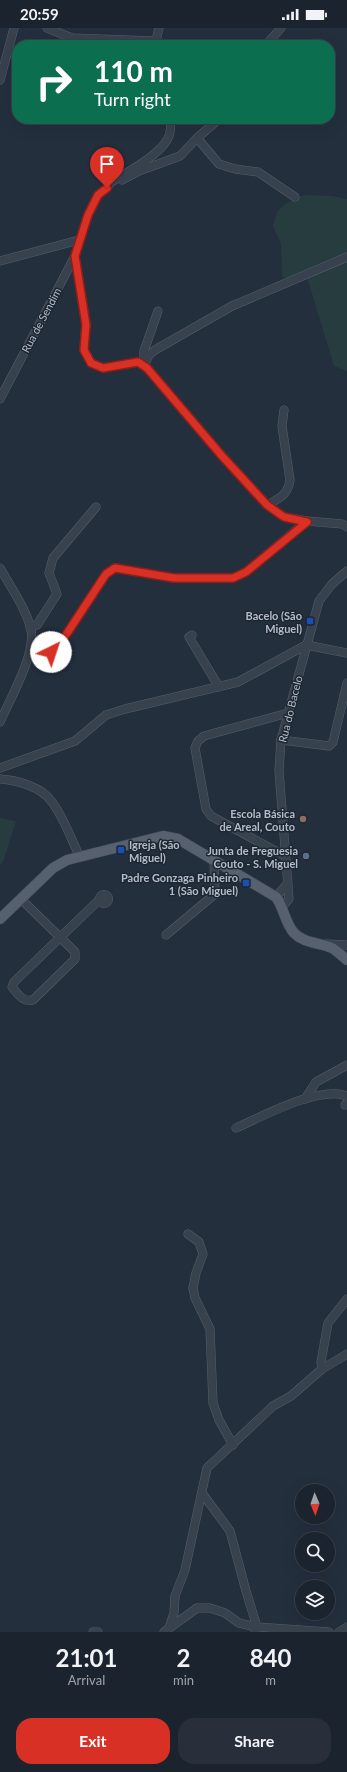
<!DOCTYPE html>
<meta charset="utf-8">
<style>
body{margin:0;font-family:Lato,sans-serif;background:#282f3a;color:#f1f3f6;height:100vh;display:flex;flex-direction:column;font-size:15px;white-space:nowrap}
*{box-sizing:border-box;margin:0}
p{font-size:13px;color:#a0a4aa}
.icon{flex:none;width:22px;height:22px;fill:none;stroke:currentColor;stroke-width:2;stroke-linecap:round;stroke-linejoin:round}
.map{position:relative;height:1604px;overflow:hidden}
.sheet{display:flex;flex-direction:column;background:#1b232e;flex:1}
.sheet>*{flex:none}
.guide{position:absolute;left:12px;top:12px;width:323px;height:84px;border-radius:16px;box-shadow:0 4px 16px #0002,0 0 0 1px #39404a;background:#0b6e4f;color:#fff;overflow:hidden}
.needle{width:26px;rotate:178deg}
.tools{position:absolute;left:295px;top:1456px;display:grid;gap:8px}
.tools a{display:grid;place-items:center;width:40px;height:40px;border-radius:50%;background:#1b232e;box-shadow:0 4px 16px #0002,0 0 0 1px #39404a;font-size:20px}
.pin{position:absolute;display:grid;place-items:center;width:34px;height:34px;color:#fff;margin:-41px -17px;border-radius:50% 50% 50% 0;rotate:-45deg;box-shadow:0 0 4px #0007}
.pin .icon{rotate:45deg}
.me{position:absolute;width:44px;margin:-22px;rotate:41deg;stroke-linejoin:round;filter:drop-shadow(0 0 3px #0008)}
.turn{display:flex;align-items:center;gap:14px;height:84px;padding:0 16px;font-size:18px}
.turn .icon{width:52px;height:52px;stroke-width:2.5}
.turn b{display:block;font-size:28px;line-height:34px}
.eta{display:flex;justify-content:space-evenly;align-items:center;height:68px;text-align:center}
.eta b{font-size:24px;font-weight:700;line-height:28px}
.action{display:flex;gap:8px;margin-top:auto;padding:8px 16px}
.action a{flex:1;height:46px;border-radius:16px;background:#d93025;color:#fff;font-size:16px;font-weight:700;line-height:46px;text-align:center}
.action a+a{background:#282f3a;color:#f1f3f6}
.status{display:flex;justify-content:space-between;align-items:center;height:28px;padding:0 20px;background:#1b232e;direction:ltr}
.status svg{height:11px;fill:currentColor}
.map>svg:first-child{display:block}
</style>
<div class="status"><b>20:59</b><svg viewBox="0 0 49 12"><path d="M0 12V9h3v3zM5 12V6h3v6zM10 12V3h3v9zM15 12V0h3v12zM26 1h20v11H26zM47 4h2v5h-2z"/></svg></div>
<div class="map">
<svg width="347" height="1604" viewBox="0 0 347 1604">
<rect width="100%" height="100%" fill="#242f3e"/>
<g fill="#263c3f">
<polygon points="304,167 332,168 347,171 347,225 287,250 282,249 281,216 273,198 277,184 285,176"/>
<polygon points="347,233 347,343 334,338 307,249"/>
<polygon points="0,790 16,793 3,834 0,837"/>
</g>
<g fill="none" stroke-linecap="round" stroke-linejoin="round">
<g stroke="#565f6c" stroke-width="9">
<g id="minor">
<polyline points="47,0 72,10 155,13"/>
<polyline points="155,17 159,0"/>
<polyline points="266,17 281,0"/>
<polyline points="0,52 14,0"/>
<polyline points="197,110 219,136 235,141 258,144 295,169"/>
<polyline points="122,152 139,143 180,128 197,110 219,91"/>
<polyline points="75,228 86,297 84,322 91,335 103,340 138,334 147,340 222,428 267,477 284,489 307,493 342,496 347,499"/>
<polyline points="0,233 79,212"/>
<polyline points="144,335 144,323 158,283"/>
<polyline points="144,338 149,327 155,322 232,278 347,229"/>
<path d="M0,371L75,228L88,187L98,167L107,160L110,155C126,145 158,128 167,112C171,106 171,98 170,91"/>
<path d="M267,477C280,470 288,467 290,452L282,398L284,382"/>
<path d="M0,540C10,558 27,582 31,602C36,626 10,671 0,694"/>
<polyline points="30,599 37,597 57,566 49,545 53,530 96,479"/>
<polyline points="192,607 189,609 219,659"/>
<path d="M32,616C40,619 46,626 56,622L106,546L115,540L174,550H233L246,544L307,493"/>
<polyline points="281,712 329,718 333,714 347,655"/>
<polyline points="0,740 75,713 106,687 125,681 238,654 306,617 347,625"/>
<path d="M0,751C17,752 42,759 52,774C64,790 71,811 80,829"/>
<polyline points="285,828 211,788 206,781 195,720 198,713 204,708 288,685"/>
<circle cx="104" cy="871" r="4.5"/>
<polyline points="276,869 288,855"/>
<path d="M21,871L75,924V931L33,972C22,974 19,967 12,959L14,954L100,871"/>
<polyline points="283,878 289,871 279,743 281,712 319,573 332,556 347,543"/>
<polyline points="166,907 215,866 214,832"/>
<polyline points="326,916 347,917"/>
<polyline points="305,1071 316,1054 347,1037"/>
<polyline points="345,1077 347,1075"/>
<path d="M236,1100C263,1088 320,1057 347,1068"/>
<polyline points="188,1206 199,1214 203,1226 196,1245 193,1260 195,1270 210,1301 213,1375 219,1392 233,1417"/>
<polyline points="322,1341 321,1334 328,1295 347,1271"/>
<polyline points="202,1465 230,1503 246,1563 257,1599 255,1604"/>
<polyline points="169,1600 174,1585 175,1568 185,1542 207,1440 273,1378 291,1368 322,1341 347,1326"/>
<polyline points="93,1604 98,1604"/>
<polyline points="164,1604 197,1580 210,1580 225,1585 239,1595 257,1599 329,1604"/>
<polyline points="339,1604 347,1599"/>
</g>
</g>
<g stroke="#414a57" stroke-width="11">
<path id="major" d="M0,891L53,840L67,832L163,808L178,811L276,869C284,880 285,895 294,905C305,916 319,914 332,920C337,923 342,928 347,932"/>
</g>
<use href="#minor" stroke="#38414e" stroke-width="8"/>
<use href="#major" stroke="#56606e" stroke-width="10"/>
</g>
<g fill="none" stroke-linecap="round" stroke-linejoin="round">
<g stroke="#8d1f18" stroke-width="10">
<polyline id="route" points="51,624 56,622 106,546 115,540 174,550 233,550 246,544 307,494 284,489 267,477 222,428 147,340 138,334 103,340 91,335 84,322 86,297 75,228 88,187 98,167 107,160"/>
</g>
<use href="#route" stroke="#d93025" stroke-width="7"/>
</g>
<g fill="#1a4fb4" stroke="#1d2633" stroke-width="1.5">
<rect x="306" y="589" width="8" height="8" rx="2"/>
<rect x="117" y="818" width="8" height="8" rx="2"/>
<rect x="242" y="851" width="8" height="8" rx="2"/>
</g>
<circle fill="#8d6e63" stroke="#1d2633" stroke-width="1.5" cx="303" cy="791" r="4"/>
<circle fill="#5c6f8a" stroke="#1d2633" stroke-width="1.5" cx="306" cy="828" r="4"/>
<g text-anchor="middle" dominant-baseline="central" stroke-width="3" stroke-linejoin="round" paint-order="stroke">
<g font-size="11" fill="#b4bcc9" stroke="#1d2633">
<text transform="translate(41 292) rotate(-62)">Rua de Sendim</text>
<text transform="translate(290 681) rotate(-76)">Rua do Bacelo</text>
</g>
<g font-size="11" font-weight="bold" fill="#b4bcc9" stroke="#1d2633" text-anchor="end">
<text x="302" y="587">Bacelo (São<tspan x="302" dy="13">Miguel)</tspan></text>
<text x="295" y="785">Escola Básica<tspan x="295" dy="13">de Areal, Couto</tspan></text>
<text x="129" y="816" text-anchor="start">Igreja (São<tspan x="129" dy="13">Miguel)</tspan></text>
<text x="298" y="822">Junta de Freguesia<tspan x="298" dy="13">Couto - S. Miguel</tspan></text>
<text x="238" y="849">Padre Gonzaga Pinheiro<tspan x="238" dy="13">1 (São Miguel)</tspan></text>
</g>
</g>
</svg>
<div class="tools">
<a><svg class="needle" viewBox="-14 -14 28 28"><path d="M0-13l5 13h-10z" fill="#e53935"/><path d="M0 13l5-13h-10z" fill="#a0a4aa"/></svg></a>
<a><svg class="icon" aria-label="search" viewBox="0 0 24 24"><circle cx="10" cy="10" r="6"/><path d="M15 15l6 6"/></svg></a>
<a><svg class="icon" aria-label="layers" viewBox="0 0 24 24"><path d="M12 4l9 5-9 5-9-5zM3 14l9 5 9-5"/></svg></a>
</div>
<div class="pin" style="left:107px;top:160px;background:#d93025"><svg class="icon" aria-label="arrive" viewBox="0 0 24 24"><path d="M6 21V4h12l-3 4 3 4H6"/></svg></div>
<svg class="me" style="left:51px;top:624px" viewBox="-20 -20 40 40"><circle r="19" fill="#fff"/><path d="M0-13L10 11 0 6-10 11z" fill="#d93025"/></svg>
<div class="guide">
<div class="turn"><svg class="icon" aria-label="right" viewBox="0 0 24 24"><path d="M7 20v-9h11M14 6l5 5-5 5"/></svg><div><b>110 m</b>Turn right</div></div>
</div>
</div>
<section class="sheet">
<div class="eta">
<div><b>21:01</b><p>Arrival</p></div>
<div><b>2</b><p>min</p></div>
<div><b>840</b><p>m</p></div>
</div>
<div class="action"><a>Exit</a><a>Share</a></div>
</section>
